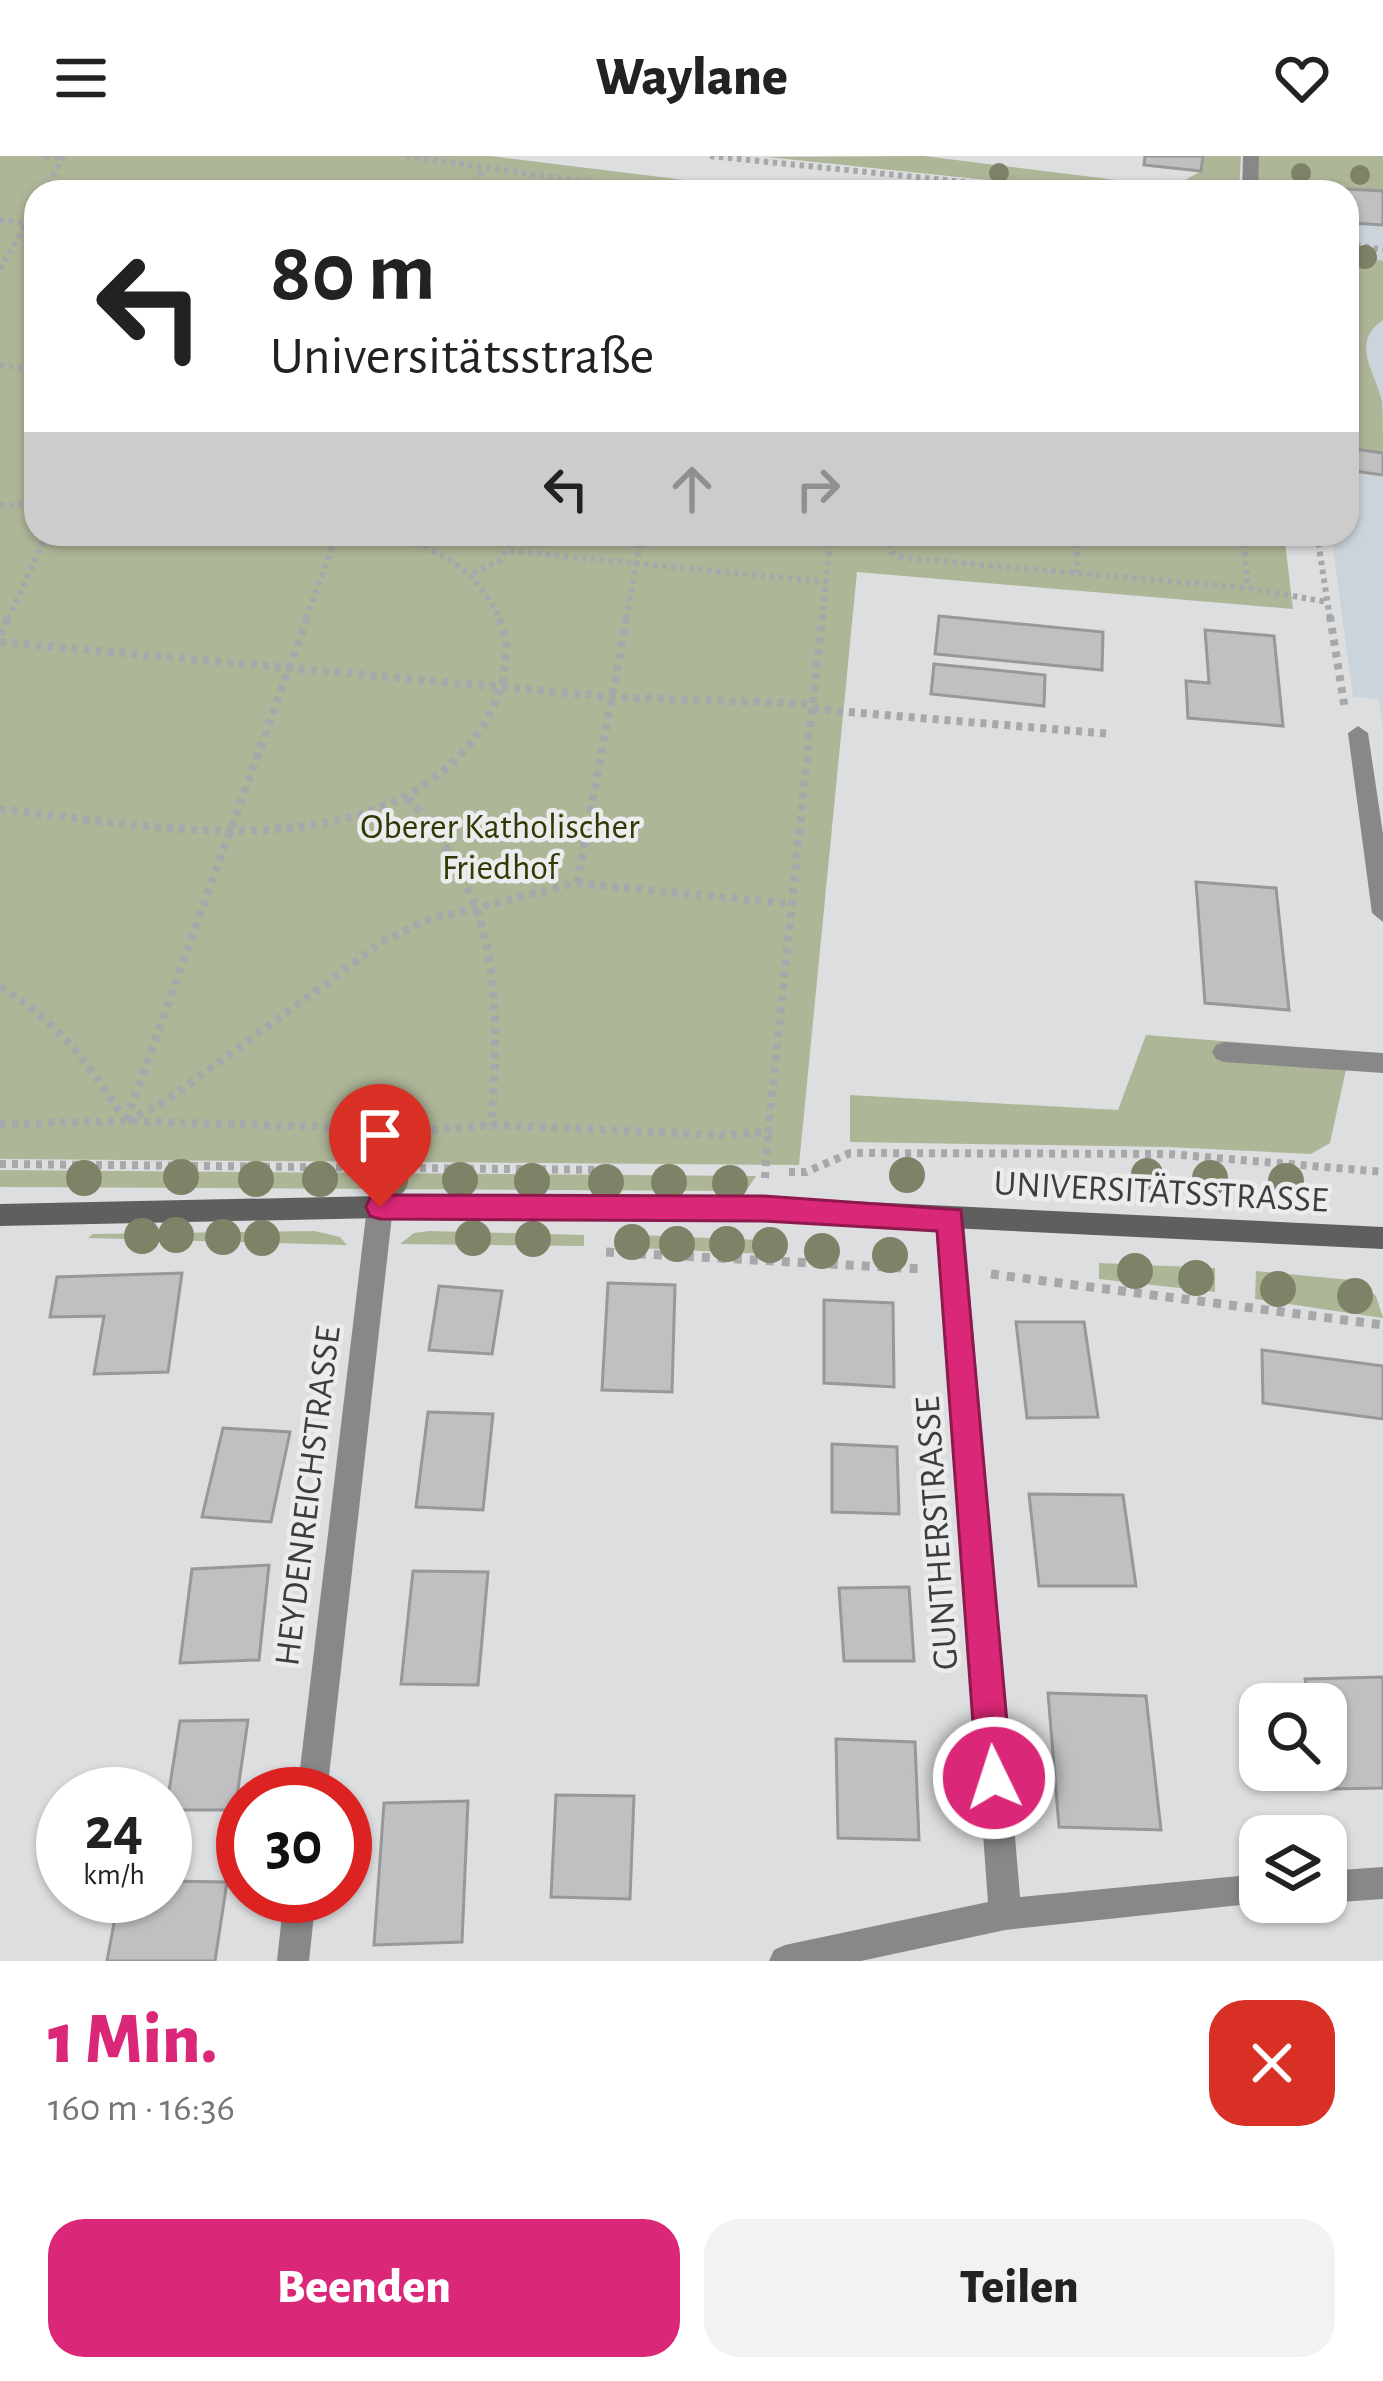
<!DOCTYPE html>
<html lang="de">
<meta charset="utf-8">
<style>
body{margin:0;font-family:"Alegreya Sans",sans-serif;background:#f2f2f2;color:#222;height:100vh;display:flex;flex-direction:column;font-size:45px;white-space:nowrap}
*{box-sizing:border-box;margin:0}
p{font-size:39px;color:#767676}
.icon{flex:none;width:66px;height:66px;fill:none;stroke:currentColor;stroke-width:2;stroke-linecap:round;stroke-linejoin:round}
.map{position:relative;height:1805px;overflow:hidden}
.drawer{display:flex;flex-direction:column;background:#fff;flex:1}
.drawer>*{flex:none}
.banner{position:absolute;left:24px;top:24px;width:1335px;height:366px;border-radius:36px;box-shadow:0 3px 9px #0004;background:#fff;color:#222;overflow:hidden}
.buttons{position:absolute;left:1239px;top:1527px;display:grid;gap:24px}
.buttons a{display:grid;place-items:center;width:108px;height:108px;border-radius:24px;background:#fff;box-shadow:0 3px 9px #0004;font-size:60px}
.speed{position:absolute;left:36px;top:1611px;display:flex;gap:24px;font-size:60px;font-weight:700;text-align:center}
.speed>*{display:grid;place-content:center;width:156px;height:156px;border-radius:50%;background:#fff;box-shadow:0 3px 9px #0004;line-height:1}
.speed small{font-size:30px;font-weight:400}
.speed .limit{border:18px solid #d22;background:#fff;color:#111}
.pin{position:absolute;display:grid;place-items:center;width:102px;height:102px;color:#fff;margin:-123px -51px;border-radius:50% 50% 50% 0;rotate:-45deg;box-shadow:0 0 12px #0007}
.pin .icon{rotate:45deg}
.me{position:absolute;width:132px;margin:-66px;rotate:356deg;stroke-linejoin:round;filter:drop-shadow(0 0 9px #0008)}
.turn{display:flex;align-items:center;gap:42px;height:252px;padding:0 48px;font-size:54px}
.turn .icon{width:156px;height:156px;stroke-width:2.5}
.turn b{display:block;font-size:84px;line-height:102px}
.lanes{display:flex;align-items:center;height:114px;padding:0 48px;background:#0003;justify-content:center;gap:60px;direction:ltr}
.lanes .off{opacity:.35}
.round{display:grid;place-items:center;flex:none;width:126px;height:126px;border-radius:36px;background:#f2f2f2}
.summary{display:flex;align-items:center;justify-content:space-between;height:204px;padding:0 48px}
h1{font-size:72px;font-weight:800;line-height:90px;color:#db2777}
.action{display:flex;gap:24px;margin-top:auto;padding:24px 48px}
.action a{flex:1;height:138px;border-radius:36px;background:#db2777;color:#fff;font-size:48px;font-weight:800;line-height:138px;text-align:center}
.action a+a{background:#f2f2f2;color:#222}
header{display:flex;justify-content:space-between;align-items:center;height:156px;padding:0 48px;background:#fff;font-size:54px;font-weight:800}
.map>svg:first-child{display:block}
</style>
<header><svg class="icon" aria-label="menu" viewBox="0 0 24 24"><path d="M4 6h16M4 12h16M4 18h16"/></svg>Waylane<svg class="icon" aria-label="heart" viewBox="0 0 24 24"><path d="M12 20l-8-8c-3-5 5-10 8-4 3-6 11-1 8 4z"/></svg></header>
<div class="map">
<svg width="1383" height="1805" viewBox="0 0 1383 1805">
<rect width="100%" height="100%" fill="#dddee0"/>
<polygon fill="#ccd4db" points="1383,0 1383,578 1379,543 1353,541 1331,378 1347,378 1347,36 1257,36"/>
<g fill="#aeb698">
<polygon points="0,0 490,0 782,36 36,36 36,378 1284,378 1293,453 857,416 799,1009 0,1003"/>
<polygon points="924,0 1173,31 1201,15 1203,0 1241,0 1239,36 1103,36 767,1"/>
<polygon points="1258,0 1383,0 1383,35 1257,36"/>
<path d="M1347,93L1349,98L1383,105V164C1349,187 1376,217 1382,246C1383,262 1383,281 1383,297L1347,292Z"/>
<polygon points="1146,879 1350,895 1330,987 1311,998 1168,991 850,986 850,939 1118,954"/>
<polygon points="0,1014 756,1020 746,1035 0,1031"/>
<polygon points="315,1075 340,1081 347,1089 88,1082 93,1078"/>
<polygon points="429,1075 584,1079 584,1090 400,1088 414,1077"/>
<polygon points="618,1078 783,1085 783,1099 617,1091"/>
<polygon points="1099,1107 1215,1112 1215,1136 1099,1123"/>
<polygon points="1256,1115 1361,1125 1376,1140 1383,1162 1255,1143"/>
</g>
<g fill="#c0bfc1" stroke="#989899" stroke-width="3">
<polygon points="1145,0 1203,0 1201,15 1144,9"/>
<polygon points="1346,33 1383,35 1383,69 1352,67"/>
<polygon points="1347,292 1383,297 1383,319 1347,314"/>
<polygon points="939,460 1103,476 1102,514 935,498"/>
<polygon points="1205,474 1274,480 1283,570 1188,562 1186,525 1209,527"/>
<polygon points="934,508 1045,519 1044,550 931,538"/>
<polygon points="1196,726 1276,732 1289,854 1205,847"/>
<polygon points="182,1117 168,1216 94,1218 104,1160 50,1161 57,1121"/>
<polygon points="608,1127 675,1129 672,1236 602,1234"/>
<polygon points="439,1130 502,1135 492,1198 429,1194"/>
<polygon points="824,1144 893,1147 894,1231 824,1227"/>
<polygon points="1016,1166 1084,1166 1098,1261 1027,1262"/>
<polygon points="1262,1194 1383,1210 1383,1263 1263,1247"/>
<polygon points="428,1256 493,1258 483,1354 416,1351"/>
<polygon points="223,1272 290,1276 271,1366 202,1361"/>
<polygon points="832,1288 897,1291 899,1358 832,1356"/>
<polygon points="1029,1338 1123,1339 1136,1430 1039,1430"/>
<polygon points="269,1409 259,1504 180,1507 192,1413"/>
<polygon points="413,1415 488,1416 478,1529 401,1528"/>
<polygon points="909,1431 914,1505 844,1505 839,1432"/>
<polygon points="1383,1521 1383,1632 1329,1633 1326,1548 1310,1548 1305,1523"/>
<polygon points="1048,1537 1146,1540 1161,1674 1059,1671"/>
<polygon points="248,1564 235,1654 166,1654 180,1565"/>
<polygon points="836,1583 915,1586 919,1684 838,1682"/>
<polygon points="556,1639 634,1640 630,1743 551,1741"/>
<polygon points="468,1645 462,1786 374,1789 384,1647"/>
<polygon points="165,1725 227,1726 215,1805 107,1805 119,1740 165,1740"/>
</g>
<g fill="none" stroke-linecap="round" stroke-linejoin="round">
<g stroke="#a7a8a9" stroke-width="6" stroke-dasharray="4.5 4.5" stroke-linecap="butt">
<polyline points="45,0 63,2"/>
<polyline points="406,0 657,36"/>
<polyline points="710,0 1062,36"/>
<polyline points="44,36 64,0"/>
<polyline points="473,36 483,12"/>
<polyline points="0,64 36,68"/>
<polyline points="1347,87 1383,94"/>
<polyline points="0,113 36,50"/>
<polyline points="0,209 36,213"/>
<polyline points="0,349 36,348"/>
<path d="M390,378C443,398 474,409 500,463"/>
<polyline points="889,378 892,397 905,402 1248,432 1327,446"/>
<polyline points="1077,378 1077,417"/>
<polyline points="1243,378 1248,432"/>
<polyline points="1317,378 1330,463"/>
<polyline points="510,395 827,426"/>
<polyline points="473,417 501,404 515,378"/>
<polyline points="8,463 47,378"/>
<polyline points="306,463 337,378"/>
<polyline points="626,463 642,378"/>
<polyline points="822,463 831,378"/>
</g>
<g stroke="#a7a8a9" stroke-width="8" stroke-dasharray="6 6" stroke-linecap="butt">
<polyline points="1330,460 1345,554"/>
<polyline points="0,479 9,460"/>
<polyline points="0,486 613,541 814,548"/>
<polyline points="813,553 1111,578"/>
<path d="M408,642C502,750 499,833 492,969"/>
<path d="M0,653C151,669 380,720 481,573C502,542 515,495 498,460"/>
<polyline points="577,727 627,460"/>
<path d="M0,831C56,864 91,910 125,964"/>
<polyline points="126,964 308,460"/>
<polyline points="127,965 166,945 385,784 427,764 577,727 792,748"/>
<polyline points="0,968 125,965 429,974 492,969 721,979 768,976 822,460"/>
<polyline points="0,1008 612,1014"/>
<polyline points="789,1016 806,1016 850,997 1169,998 1383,1016"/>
<polyline points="765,1022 768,976"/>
</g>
<g stroke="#a7a8a9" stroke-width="9" stroke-dasharray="8 8" stroke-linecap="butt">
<polyline points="606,1096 922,1113"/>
<polyline points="991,1118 1383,1169"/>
</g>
<g fill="#888" fill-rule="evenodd">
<polygon points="1243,0 1259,0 1258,36 1242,36"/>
<polygon points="1224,886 1383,897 1383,917 1224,906 1216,903 1212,896 1216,889"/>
</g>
<g fill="#888" fill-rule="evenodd">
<polygon points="1358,570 1368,577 1383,678 1383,766 1372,757 1348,577"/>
<polygon points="380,1040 389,1043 393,1051 327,1638 297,1638 367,1051 371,1043"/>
<polygon points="951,1052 960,1055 964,1063 1020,1741 1260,1718 1260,1746 1269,1746 1005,1774 861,1805 769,1805 774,1794 785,1789 988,1746 938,1063 942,1055"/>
<polygon points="1383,1711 1383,1743 1326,1747 1324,1746 1326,1715"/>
<polygon points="284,1740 316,1740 309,1805 277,1805"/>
</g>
<polygon fill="#605f60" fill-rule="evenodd" points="380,1040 764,1041 1383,1071 1383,1093 764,1063 380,1062 0,1070 0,1048"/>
</g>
<g fill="#7e8367">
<circle cx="999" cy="17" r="10"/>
<circle cx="1301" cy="17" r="10"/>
<circle cx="1360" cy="19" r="10"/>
<circle cx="1365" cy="101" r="12"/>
<circle cx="907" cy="1019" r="18"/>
<circle cx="1147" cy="1018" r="16"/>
<circle cx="181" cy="1021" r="18"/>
<circle cx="84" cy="1022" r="18"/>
<circle cx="1210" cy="1022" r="18"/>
<circle cx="256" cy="1023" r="18"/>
<circle cx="320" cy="1023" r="18"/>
<circle cx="390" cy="1024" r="18"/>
<circle cx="460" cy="1024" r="18"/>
<circle cx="532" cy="1025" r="18"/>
<circle cx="1286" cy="1025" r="18"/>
<circle cx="606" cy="1026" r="18"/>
<circle cx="669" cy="1026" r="18"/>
<circle cx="730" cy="1027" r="18"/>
<circle cx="176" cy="1079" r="18"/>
<circle cx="142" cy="1080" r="18"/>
<circle cx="223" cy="1081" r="18"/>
<circle cx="262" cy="1082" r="18"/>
<circle cx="473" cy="1082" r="18"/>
<circle cx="533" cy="1083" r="18"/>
<circle cx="632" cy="1086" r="18"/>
<circle cx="677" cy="1088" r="18"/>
<circle cx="727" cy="1088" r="18"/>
<circle cx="770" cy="1089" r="18"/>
<circle cx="822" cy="1095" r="18"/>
<circle cx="890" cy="1099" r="18"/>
<circle cx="1135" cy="1115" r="18"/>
<circle cx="1196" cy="1122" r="18"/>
<circle cx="1278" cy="1133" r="18"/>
<circle cx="1355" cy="1140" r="18"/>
</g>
<polygon fill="#db2777" stroke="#8e194d" stroke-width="3" points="380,1039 764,1040 961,1054 1012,1622 1007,1635 994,1640 982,1635 977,1622 937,1075 764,1065 380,1063 370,1060 366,1051 370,1042"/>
<g text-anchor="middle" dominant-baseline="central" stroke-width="9" stroke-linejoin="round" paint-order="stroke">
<g font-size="36" fill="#303904" stroke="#eaeced">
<text x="500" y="671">Oberer Katholischer<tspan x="500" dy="41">Friedhof</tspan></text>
</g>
<g font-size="36" fill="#3c3d3d" stroke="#eaeced">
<text transform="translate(1161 1036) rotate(3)">UNIVERSITÄTSSTRASSE</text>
<text transform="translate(308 1340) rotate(-83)">HEYDENREICHSTRASSE</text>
<text transform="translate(937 1377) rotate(-94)">GUNTHERSTRASSE</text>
</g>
</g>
</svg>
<div class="buttons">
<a><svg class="icon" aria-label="search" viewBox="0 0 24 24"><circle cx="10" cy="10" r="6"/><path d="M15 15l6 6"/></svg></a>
<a><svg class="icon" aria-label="layers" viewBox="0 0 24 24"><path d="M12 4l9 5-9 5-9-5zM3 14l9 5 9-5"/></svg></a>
</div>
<div class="speed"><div>24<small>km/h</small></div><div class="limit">30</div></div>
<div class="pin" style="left:380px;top:1051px;background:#d93025"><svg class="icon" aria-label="arrive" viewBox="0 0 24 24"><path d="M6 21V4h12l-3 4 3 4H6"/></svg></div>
<svg class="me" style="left:994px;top:1622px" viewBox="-20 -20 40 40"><circle r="17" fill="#db2777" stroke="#fff" stroke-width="3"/><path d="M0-11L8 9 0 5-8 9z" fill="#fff"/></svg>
<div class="banner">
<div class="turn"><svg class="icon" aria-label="left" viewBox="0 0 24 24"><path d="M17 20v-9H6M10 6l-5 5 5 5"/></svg><div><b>80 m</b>Universitätsstraße</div></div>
<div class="lanes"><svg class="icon" aria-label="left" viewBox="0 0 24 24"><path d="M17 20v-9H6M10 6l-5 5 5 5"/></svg><svg class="icon off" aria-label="ahead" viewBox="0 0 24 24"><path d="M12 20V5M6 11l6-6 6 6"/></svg><svg class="icon off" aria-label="right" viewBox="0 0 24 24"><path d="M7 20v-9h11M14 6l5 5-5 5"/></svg></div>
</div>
</div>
<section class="drawer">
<div class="summary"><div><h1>1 Min.</h1><p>160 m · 16:36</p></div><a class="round" style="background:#d93025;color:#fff"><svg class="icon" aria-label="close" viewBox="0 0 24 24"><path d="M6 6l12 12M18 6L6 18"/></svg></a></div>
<div class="action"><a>Beenden</a><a>Teilen</a></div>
</section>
